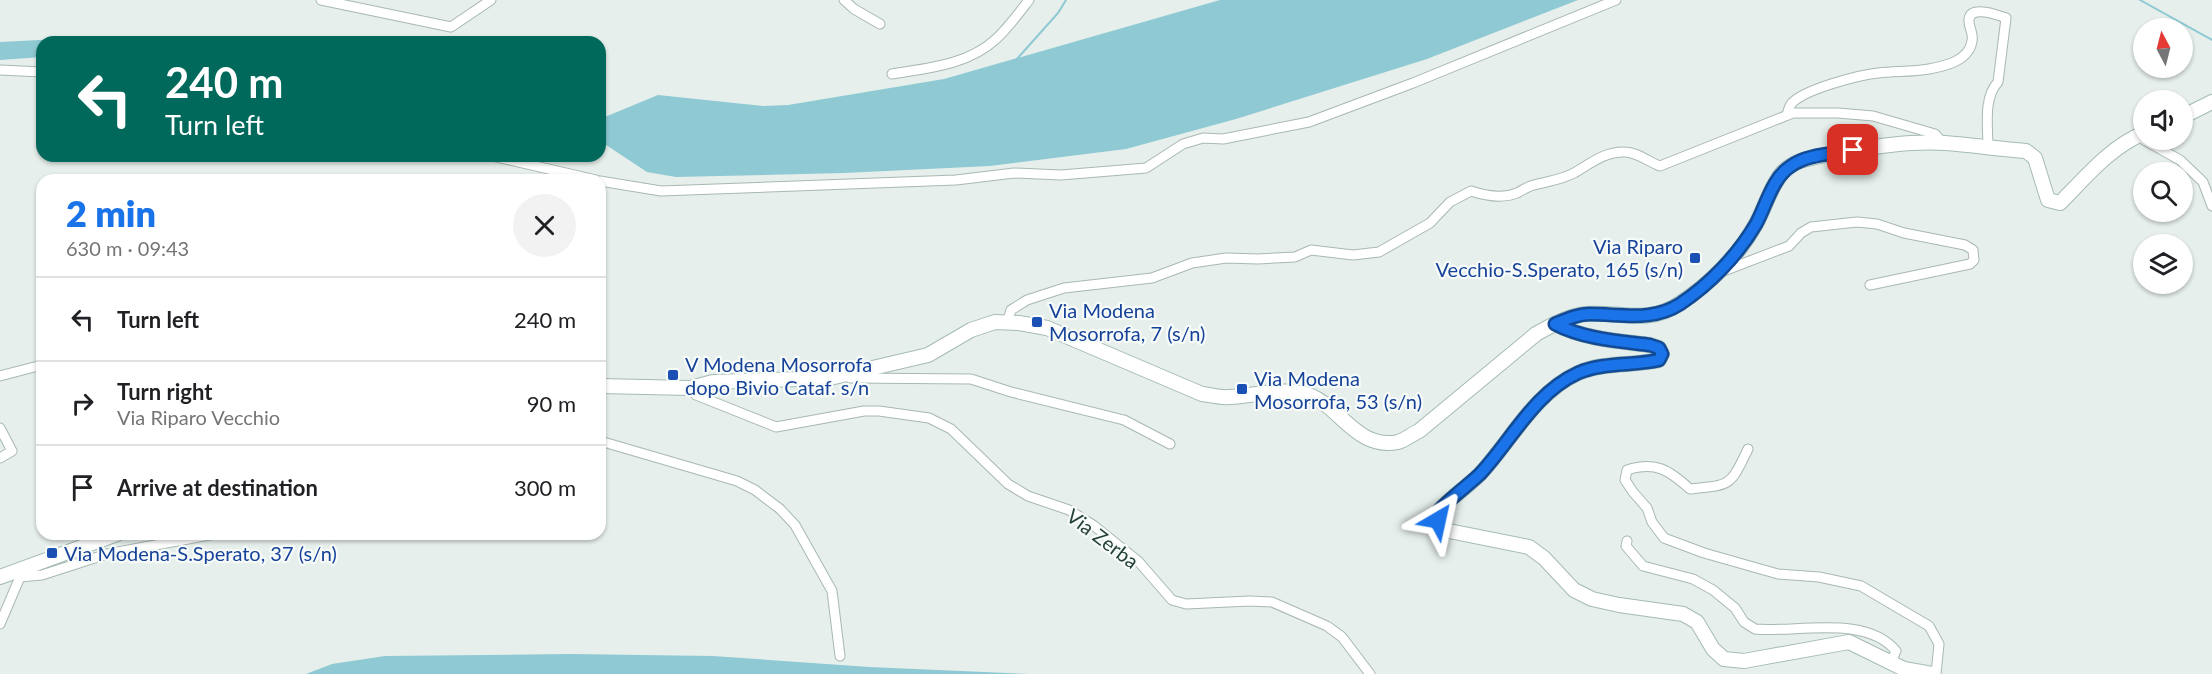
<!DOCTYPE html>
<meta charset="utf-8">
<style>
body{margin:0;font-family:Lato,sans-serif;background:#f2f2f2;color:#202124;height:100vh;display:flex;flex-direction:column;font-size:22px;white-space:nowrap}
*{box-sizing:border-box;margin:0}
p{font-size:20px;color:#757577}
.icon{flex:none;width:33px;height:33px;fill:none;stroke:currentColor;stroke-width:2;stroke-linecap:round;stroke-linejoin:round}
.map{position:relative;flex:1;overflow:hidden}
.details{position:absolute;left:36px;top:174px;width:570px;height:366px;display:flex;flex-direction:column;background:#fff;border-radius:18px;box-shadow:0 2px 4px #0004}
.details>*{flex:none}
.top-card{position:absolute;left:36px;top:36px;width:570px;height:126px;border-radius:18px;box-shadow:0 2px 4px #0004;background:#00695c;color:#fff;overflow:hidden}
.needle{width:39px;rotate:353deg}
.buttons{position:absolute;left:2133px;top:18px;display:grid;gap:12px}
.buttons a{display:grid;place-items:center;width:60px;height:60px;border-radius:50%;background:#fff;box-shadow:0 2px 4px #0004;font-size:30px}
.pin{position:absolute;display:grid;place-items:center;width:51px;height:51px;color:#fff;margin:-26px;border-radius:12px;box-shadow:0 3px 9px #0006}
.me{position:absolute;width:66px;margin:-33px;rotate:36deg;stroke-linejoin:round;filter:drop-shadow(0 0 4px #0008)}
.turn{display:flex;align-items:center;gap:21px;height:126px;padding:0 30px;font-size:27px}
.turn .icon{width:78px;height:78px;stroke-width:2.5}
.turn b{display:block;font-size:42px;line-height:51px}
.round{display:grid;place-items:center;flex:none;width:63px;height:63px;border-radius:32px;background:#f2f2f2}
.summary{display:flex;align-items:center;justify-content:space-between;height:102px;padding:0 30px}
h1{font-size:36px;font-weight:800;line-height:45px;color:#1a73e8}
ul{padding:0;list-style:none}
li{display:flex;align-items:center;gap:18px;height:84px;padding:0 30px;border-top:2px solid #e0e0e0}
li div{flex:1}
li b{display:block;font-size:22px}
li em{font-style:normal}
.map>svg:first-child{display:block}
</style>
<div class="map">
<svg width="2212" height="674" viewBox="0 0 2212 674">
<rect width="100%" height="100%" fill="#e6efeb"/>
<g fill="#8ec9d4">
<polygon points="1220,0 1578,0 1427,59 1236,119 1126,149 990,166 844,173 676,177 647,172 600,141 600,119 658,95 763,106 788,105 944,79"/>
<polygon points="79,38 101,42 42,42 42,57 0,60 0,42"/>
<polygon points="570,654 713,656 869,667 1029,674 306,674 332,664 385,656"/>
</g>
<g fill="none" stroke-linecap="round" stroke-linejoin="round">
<g stroke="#8ec9d4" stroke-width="2">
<polyline points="2140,0 2212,40"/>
<polyline points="1016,60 1058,13 1066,0"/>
</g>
<g stroke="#a8b8b2" stroke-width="11">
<g id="street">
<polyline points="321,0 451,27 491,0"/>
<polyline points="844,0 854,9 880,24"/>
<polyline points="0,70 42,72"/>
<path d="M892,74C928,68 968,65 996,39C1008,28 1019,13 1029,0"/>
<path d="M1787,115C1788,111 1790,105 1792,103C1805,89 1859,75 1878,73C1895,71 1912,72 1929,69C1945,66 1969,61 1972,41C1974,34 1968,26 1969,19C1971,5 1998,15 2006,18L1998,82C1983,98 1988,127 1988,147"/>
<polyline points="2144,140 2180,160 2203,182 2212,206"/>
<polyline points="492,156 596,180"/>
<polyline points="600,181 661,191 956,180 1014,173 1061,175 1146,168 1183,144 1203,138 1223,139 1309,122 1413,83 1616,0"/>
<polyline points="1721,272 1789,246 1801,233 1811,227 1857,222 1877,224 1904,233 1965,245 1973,250 1974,260 1970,264 1870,285"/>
<path d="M1007,323L1011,310L1027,300L1064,288L1152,278L1192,263L1226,258L1258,259L1295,257L1311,250L1353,255L1379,252L1430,223L1450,202L1471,191C1486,196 1502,199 1517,193C1523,190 1528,186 1534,185C1548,181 1561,180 1574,173C1590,164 1605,151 1625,152C1637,152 1649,162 1660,166L1793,113H1838L1873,116L1935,134L1943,143"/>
<polyline points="0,376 42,365"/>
<polyline points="850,378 971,379 1011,392 1124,420 1170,444"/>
<polyline points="690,388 696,395 776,427 864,411 879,411 929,418 951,429 1008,484 1028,496 1069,510 1093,525 1138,561 1172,600 1186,604 1250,601 1272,602 1327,626 1342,637 1370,674"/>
<polyline points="0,428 12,451 0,458"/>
<polyline points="600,441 737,481 755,490 780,509 795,525 832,591 840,656"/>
<path d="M1748,449C1730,486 1732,485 1690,489C1669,470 1656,461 1627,470L1625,480L1633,492L1647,508L1652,522L1664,538L1704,553L1778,574L1819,577L1861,586L1929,626L1939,644L1936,674"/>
<path d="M1627,541L1626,546L1643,566L1693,579L1713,590L1735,608L1744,622L1755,629C1796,633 1866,614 1896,651L1891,662"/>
<polyline points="20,577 42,575 107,554 215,534"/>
<polyline points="0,624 20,577 19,574"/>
</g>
</g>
<g stroke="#a4bbb3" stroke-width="16">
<g id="secondary">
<polyline points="2182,117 2212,102"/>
<path d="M1555,324C1584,339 1617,341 1650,345L1659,348L1662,354L1659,360C1633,366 1602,362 1578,373C1534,393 1511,441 1480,474C1472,483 1443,504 1439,511C1438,514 1438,517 1438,520L1444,530L1529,547L1544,558L1574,590L1592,599L1619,605L1683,614L1697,622L1713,649L1724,659L1744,661L1849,642L1904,669L1932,674"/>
<path d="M600,386L690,388L713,382L830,378L928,355L971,330L995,322L1019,323L1047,328L1202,394C1211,395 1220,398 1229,397C1254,396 1278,388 1303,393C1339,402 1355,451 1398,442C1405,440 1412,434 1419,431L1536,334C1552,325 1568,316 1586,314C1620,311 1647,325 1679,304C1710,284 1740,254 1757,222C1765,207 1771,186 1782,173C1795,158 1817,157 1836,153C1872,147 1908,141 1945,143C1972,145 1999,149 2026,151L2035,158L2048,200L2060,203C2085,178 2110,147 2144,133"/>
<polyline points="0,577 117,534"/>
</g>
</g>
<use href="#street" stroke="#fff" stroke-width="9"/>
<use href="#secondary" stroke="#fff" stroke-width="14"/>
</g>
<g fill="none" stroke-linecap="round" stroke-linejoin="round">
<g stroke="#114b97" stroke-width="15">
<path id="route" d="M1438,520C1439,517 1438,514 1439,511C1443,504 1472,482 1480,474C1511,441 1534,393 1578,373C1603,362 1633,366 1659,360L1662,354L1659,348L1650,345C1617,341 1584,339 1555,324C1567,319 1578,314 1590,314C1622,314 1652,322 1680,304C1710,284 1738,255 1756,224C1766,206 1772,178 1791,166C1807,154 1834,154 1853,150"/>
</g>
<use href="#route" stroke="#1a73e8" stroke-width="10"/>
</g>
<g fill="#1a4fb4" stroke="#f7fbf9" stroke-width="2">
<rect x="1689" y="252" width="12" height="12" rx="3"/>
<rect x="1031" y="316" width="12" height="12" rx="3"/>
<rect x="667" y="369" width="12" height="12" rx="3"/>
<rect x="1236" y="383" width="12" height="12" rx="3"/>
<rect x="46" y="547" width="12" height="12" rx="3"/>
</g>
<g text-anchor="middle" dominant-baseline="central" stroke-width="4.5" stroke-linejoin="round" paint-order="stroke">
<g font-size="20" fill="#164399" stroke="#f7fbf9" text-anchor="start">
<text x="1683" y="246" text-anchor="end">Via Riparo<tspan x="1683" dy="23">Vecchio-S.Sperato, 165 (s/n)</tspan></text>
<text x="1049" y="310">Via Modena<tspan x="1049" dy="23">Mosorrofa, 7 (s/n)</tspan></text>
<text x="685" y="364">V Modena Mosorrofa<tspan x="685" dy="23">dopo Bivio Cataf. s/n</tspan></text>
<text x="1254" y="378">Via Modena<tspan x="1254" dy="23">Mosorrofa, 53 (s/n)</tspan></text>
<text x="64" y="553">Via Modena-S.Sperato, 37 (s/n)</text>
</g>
<g font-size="20" fill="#24423a" stroke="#f7fbf9">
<text transform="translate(1103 538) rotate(37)">Via Zerba</text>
</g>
</g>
</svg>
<div class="buttons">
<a><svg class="needle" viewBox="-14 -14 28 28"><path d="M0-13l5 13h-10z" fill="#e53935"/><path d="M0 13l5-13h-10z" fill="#757577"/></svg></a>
<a><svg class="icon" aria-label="sound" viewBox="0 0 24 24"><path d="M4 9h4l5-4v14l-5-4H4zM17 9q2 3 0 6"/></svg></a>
<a><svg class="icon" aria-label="search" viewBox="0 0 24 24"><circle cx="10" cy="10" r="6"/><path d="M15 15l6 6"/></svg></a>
<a><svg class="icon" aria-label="layers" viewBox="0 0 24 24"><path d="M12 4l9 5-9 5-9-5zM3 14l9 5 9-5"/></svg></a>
</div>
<div class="pin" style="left:1853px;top:150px;background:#d93025"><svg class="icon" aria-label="arrive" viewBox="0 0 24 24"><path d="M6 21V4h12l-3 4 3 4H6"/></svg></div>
<svg class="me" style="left:1438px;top:520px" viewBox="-20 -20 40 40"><path d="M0-17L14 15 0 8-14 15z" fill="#1a73e8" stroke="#fff" stroke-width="4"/></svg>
<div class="top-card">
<div class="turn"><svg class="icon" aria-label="left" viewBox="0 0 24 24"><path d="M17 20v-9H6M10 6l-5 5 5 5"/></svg><div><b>240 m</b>Turn left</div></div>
</div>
<section class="details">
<div class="summary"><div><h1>2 min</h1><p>630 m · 09:43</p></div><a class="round"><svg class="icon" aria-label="close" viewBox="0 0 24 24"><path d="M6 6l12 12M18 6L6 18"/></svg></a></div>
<ul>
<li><svg class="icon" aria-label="left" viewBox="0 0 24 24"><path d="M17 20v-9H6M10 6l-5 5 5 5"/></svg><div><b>Turn left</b></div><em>240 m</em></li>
<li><svg class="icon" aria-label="right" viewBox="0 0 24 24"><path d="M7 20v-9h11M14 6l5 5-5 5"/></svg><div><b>Turn right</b><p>Via Riparo Vecchio</p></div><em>90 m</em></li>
<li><svg class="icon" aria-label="arrive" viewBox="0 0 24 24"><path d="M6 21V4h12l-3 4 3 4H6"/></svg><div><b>Arrive at destination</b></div><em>300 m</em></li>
</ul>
</section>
</div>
